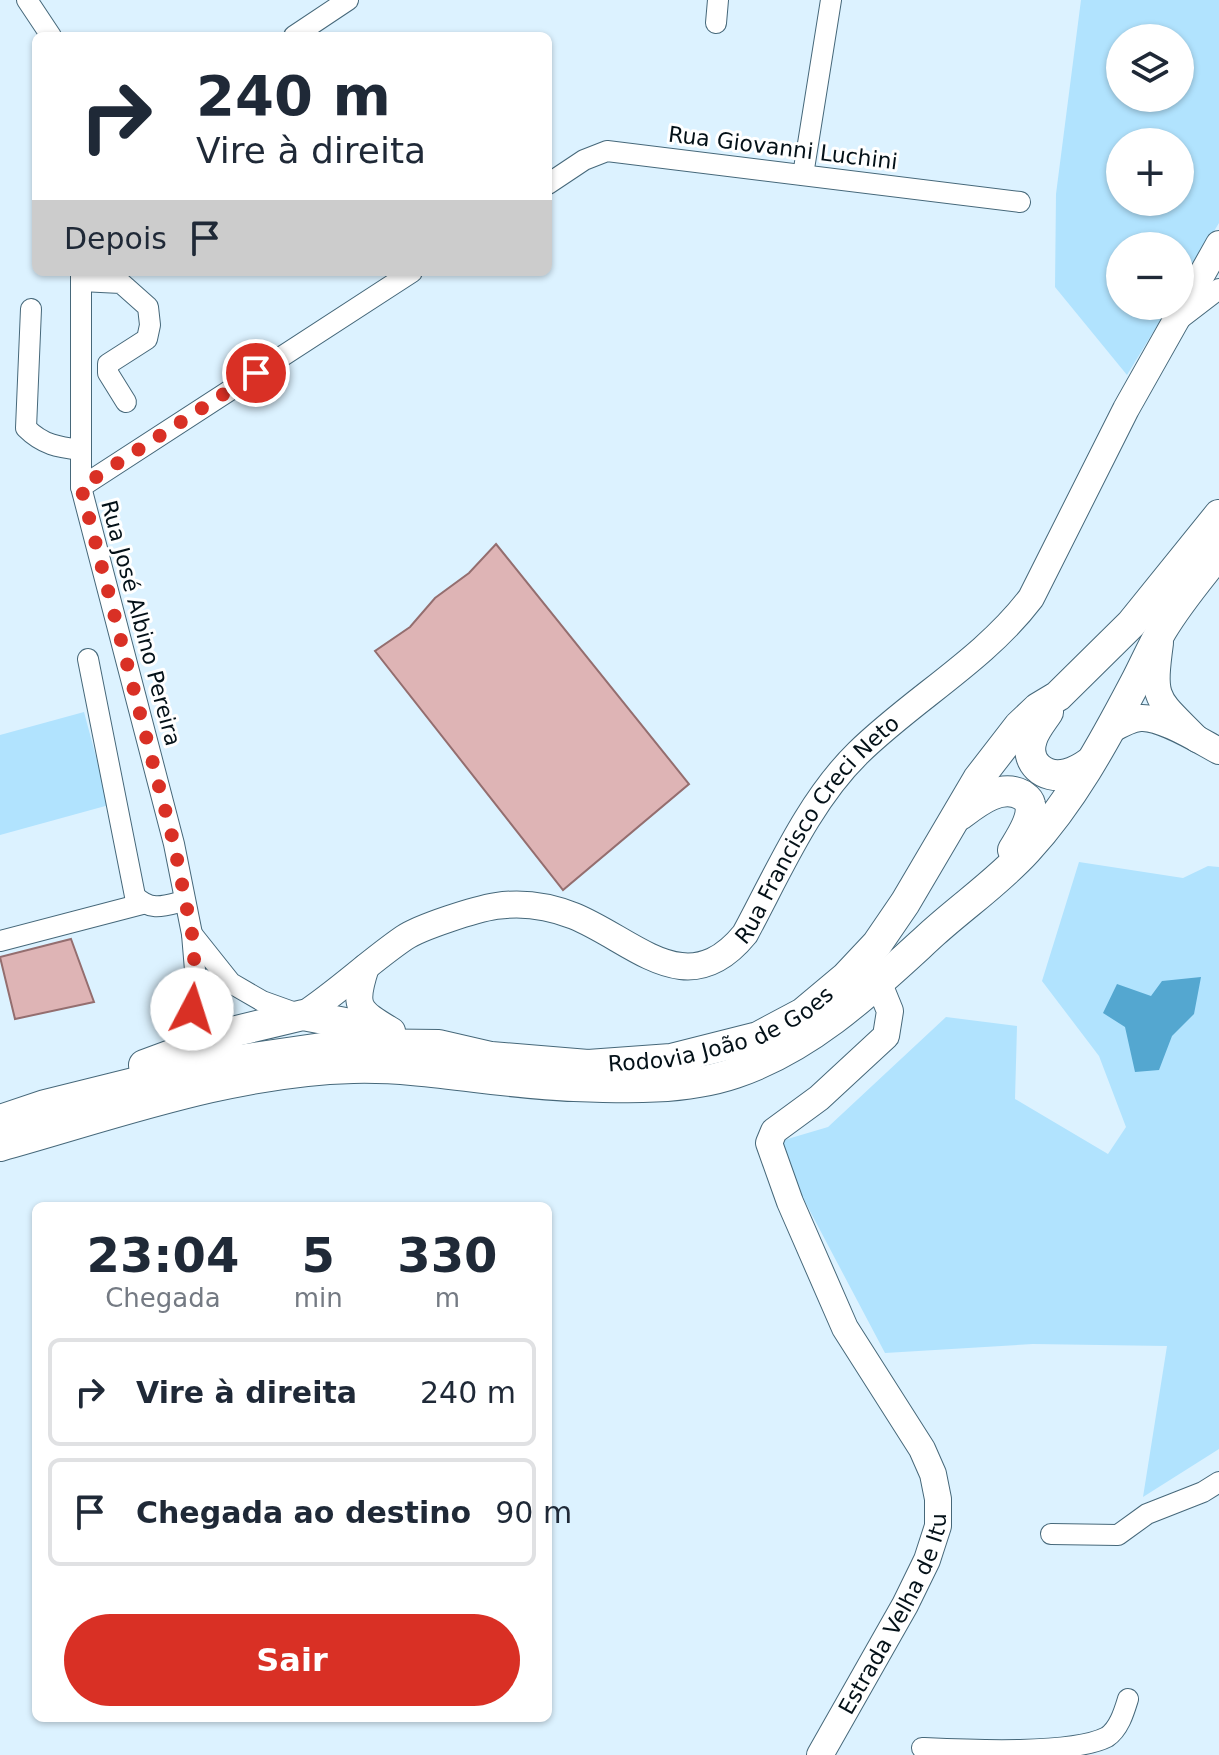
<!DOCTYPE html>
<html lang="pt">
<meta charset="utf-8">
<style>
body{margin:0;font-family:"DejaVu Sans",sans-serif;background:#f6f6f7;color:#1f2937;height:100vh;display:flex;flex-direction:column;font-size:30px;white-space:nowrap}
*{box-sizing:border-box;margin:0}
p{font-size:26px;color:#747a83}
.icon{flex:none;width:44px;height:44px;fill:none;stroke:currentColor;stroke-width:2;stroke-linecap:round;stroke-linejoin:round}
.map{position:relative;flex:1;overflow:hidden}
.details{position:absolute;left:32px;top:1202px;width:520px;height:520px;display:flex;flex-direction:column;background:#fff;border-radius:12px;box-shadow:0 2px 6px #0004}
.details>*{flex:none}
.banner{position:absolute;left:32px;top:32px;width:520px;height:244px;border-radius:12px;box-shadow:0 2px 6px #0004;background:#fff;color:#1f2937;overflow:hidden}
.buttons{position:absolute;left:1106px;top:24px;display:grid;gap:16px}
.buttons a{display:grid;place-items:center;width:88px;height:88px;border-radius:50%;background:#fff;box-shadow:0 2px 6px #0004;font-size:40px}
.pin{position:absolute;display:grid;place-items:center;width:68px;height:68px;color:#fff;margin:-34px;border:4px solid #fff;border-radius:50%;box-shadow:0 2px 8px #0007}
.me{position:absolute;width:88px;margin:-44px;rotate:5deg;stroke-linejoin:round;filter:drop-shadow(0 0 6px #0008)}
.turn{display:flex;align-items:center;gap:28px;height:168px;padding:0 32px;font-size:36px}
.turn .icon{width:104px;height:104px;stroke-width:2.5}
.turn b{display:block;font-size:56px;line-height:68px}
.then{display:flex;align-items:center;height:76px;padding:0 32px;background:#0003;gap:16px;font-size:30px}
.eta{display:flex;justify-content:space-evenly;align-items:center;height:136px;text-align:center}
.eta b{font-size:48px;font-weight:600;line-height:56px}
.action{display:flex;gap:16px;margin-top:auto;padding:16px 32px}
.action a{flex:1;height:92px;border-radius:48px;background:#d93025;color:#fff;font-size:32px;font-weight:600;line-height:92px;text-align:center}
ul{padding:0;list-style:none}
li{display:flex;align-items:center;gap:24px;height:108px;margin:0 16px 12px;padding:0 16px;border:4px solid #e0e1e3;border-radius:12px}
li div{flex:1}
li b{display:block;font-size:30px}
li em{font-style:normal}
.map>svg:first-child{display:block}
</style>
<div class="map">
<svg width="1219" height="1755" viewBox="0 0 1219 1755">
<rect width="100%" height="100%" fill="#dcf2ff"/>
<g fill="#b1e3fe" fill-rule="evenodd">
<path d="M1081,0H1219V223L1180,287V246H1120V306H1169L1127,375L1055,287L1056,194ZM1120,38H1180V98H1120ZM1120,142H1180V202H1120Z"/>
<polygon points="84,712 109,805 0,835 0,735"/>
<polygon points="1079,862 1183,878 1208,866 1219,867 1219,1449 1143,1497 1167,1346 1033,1344 885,1353 774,1143 828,1127 946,1017 1017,1026 1015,1099 1108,1154 1126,1127 1099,1056 1042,981"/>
</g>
<polygon fill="#54a7d0" points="1201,977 1194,1014 1172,1036 1159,1070 1135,1072 1125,1027 1103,1013 1117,984 1151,996 1162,981"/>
<g fill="#deb4b5" stroke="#946e6f" stroke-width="2">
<polygon points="496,544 689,784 563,890 375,651 410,627 435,598 469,573"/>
<polygon points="71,939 94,1002 15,1019 0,957"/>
</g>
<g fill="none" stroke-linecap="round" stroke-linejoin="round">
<g stroke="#46687a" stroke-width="22">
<g id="minor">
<polyline points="27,0 51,36"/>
<polyline points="716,23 718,0"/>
<polyline points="294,36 348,0"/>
<polyline points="803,175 831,0"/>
<polyline points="548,184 584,160 607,151 1020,202"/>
<polyline points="81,272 81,487 174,844 192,934 196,982 192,1009 174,1052"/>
<polyline points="81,281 121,283 148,307 150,325 147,339 108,364 108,373 126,402"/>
<path d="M31,309L26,428C43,445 58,447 81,450"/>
<polyline points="1181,318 1219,289"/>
<polyline points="81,487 412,272"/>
<path d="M88,659L135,896C151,912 164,906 184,901"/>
<polyline points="192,934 231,983 262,1001 301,1015"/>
<polyline points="0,941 142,904"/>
<polyline points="1051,1534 1118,1535 1147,1514 1203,1492 1219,1482"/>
<path d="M922,1748C967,1750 1072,1755 1107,1737C1119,1729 1124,1712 1128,1699"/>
</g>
</g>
<g stroke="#46687a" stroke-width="28">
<g id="major">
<path d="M1160,643C1152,702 1156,697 1197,739"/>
<path d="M1109,731C1118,726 1129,719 1140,718C1161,716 1200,741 1219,751"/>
<path d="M366,967C353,1007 357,1010 392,1031"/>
<path id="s1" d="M303,1015C338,992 369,962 404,938C420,927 476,909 496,906C523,902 549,906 574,916C635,941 687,1005 745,934C778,873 808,802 858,753C913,699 984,660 1031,598L1126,409L1219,244"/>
<path id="s2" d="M820,1755L905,1605L927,1560L938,1526V1499L933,1474L922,1449L845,1328L790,1202L769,1143L774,1131L819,1098L886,1036L890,1011L879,984"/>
</g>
</g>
<g stroke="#46687a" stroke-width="32">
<g id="highway">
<path d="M1048,712C1043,720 1035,729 1032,739C1024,762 1044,780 1067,774C1075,772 1082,768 1089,763"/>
<path d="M960,815C976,803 1000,783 1022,795C1026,798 1029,799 1030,804C1034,819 1020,838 1013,850"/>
<polyline points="144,1065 236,1031 303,1015 387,1031"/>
<path id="s3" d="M0,1120L45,1105L206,1065L349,1044L439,1045L491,1057L588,1065L671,1059L758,1037L803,1013L846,977L877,944L905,903L978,779L1019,726L1038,708L1058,696L1131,624L1219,515"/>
<path d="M0,1146C115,1114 232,1071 353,1068C427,1066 500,1084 574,1086C626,1088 685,1090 735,1073C813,1047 874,987 933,933C964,905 999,881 1027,850C1072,801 1104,742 1135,683C1144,666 1152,647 1162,630C1178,603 1199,578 1219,553"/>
</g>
</g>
<use href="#minor" stroke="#fff" stroke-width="20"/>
<use href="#major" stroke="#fff" stroke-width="26"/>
<use href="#highway" stroke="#fff" stroke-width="30"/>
</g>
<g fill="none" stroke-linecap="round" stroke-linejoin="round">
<polyline stroke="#d93025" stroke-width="14" stroke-dasharray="0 25.2" points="192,1009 196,982 192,934 174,844 81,487 256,373"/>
</g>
<g text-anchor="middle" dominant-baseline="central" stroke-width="6" stroke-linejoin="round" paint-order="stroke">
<g font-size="22" fill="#041118" stroke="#fff">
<text transform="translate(783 148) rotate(7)">Rua Giovanni Luchini</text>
<text transform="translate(141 623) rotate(75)">Rua José Albino Pereira</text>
<text stroke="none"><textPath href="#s1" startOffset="626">Rua Francisco Creci Neto</textPath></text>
<text stroke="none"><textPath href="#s3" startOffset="738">Rodovia João de Goes</textPath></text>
<text stroke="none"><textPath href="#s2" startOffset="160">Estrada Velha de Itu</textPath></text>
</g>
</g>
</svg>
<div class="buttons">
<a><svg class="icon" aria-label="layers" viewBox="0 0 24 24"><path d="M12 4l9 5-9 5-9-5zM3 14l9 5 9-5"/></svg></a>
<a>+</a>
<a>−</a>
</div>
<div class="pin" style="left:256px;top:373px;background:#d93025"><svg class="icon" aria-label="arrive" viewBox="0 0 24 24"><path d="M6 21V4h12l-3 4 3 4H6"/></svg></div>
<svg class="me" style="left:192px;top:1009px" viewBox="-20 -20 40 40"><circle r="19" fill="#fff"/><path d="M0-13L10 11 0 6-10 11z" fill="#d93025"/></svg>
<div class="banner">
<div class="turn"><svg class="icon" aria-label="right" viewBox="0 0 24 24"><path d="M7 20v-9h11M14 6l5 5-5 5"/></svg><div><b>240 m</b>Vire à direita</div></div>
<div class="then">Depois<svg class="icon" aria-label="arrive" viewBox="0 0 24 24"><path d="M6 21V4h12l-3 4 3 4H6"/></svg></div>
</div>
<section class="details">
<div class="eta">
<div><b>23:04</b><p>Chegada</p></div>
<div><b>5</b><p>min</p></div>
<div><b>330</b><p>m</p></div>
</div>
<ul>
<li><svg class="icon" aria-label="right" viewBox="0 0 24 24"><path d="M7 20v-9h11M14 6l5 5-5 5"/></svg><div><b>Vire à direita</b></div><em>240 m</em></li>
<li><svg class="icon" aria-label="arrive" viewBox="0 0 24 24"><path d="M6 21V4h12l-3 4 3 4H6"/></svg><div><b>Chegada ao destino</b></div><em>90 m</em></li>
</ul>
<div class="action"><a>Sair</a></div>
</section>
</div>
